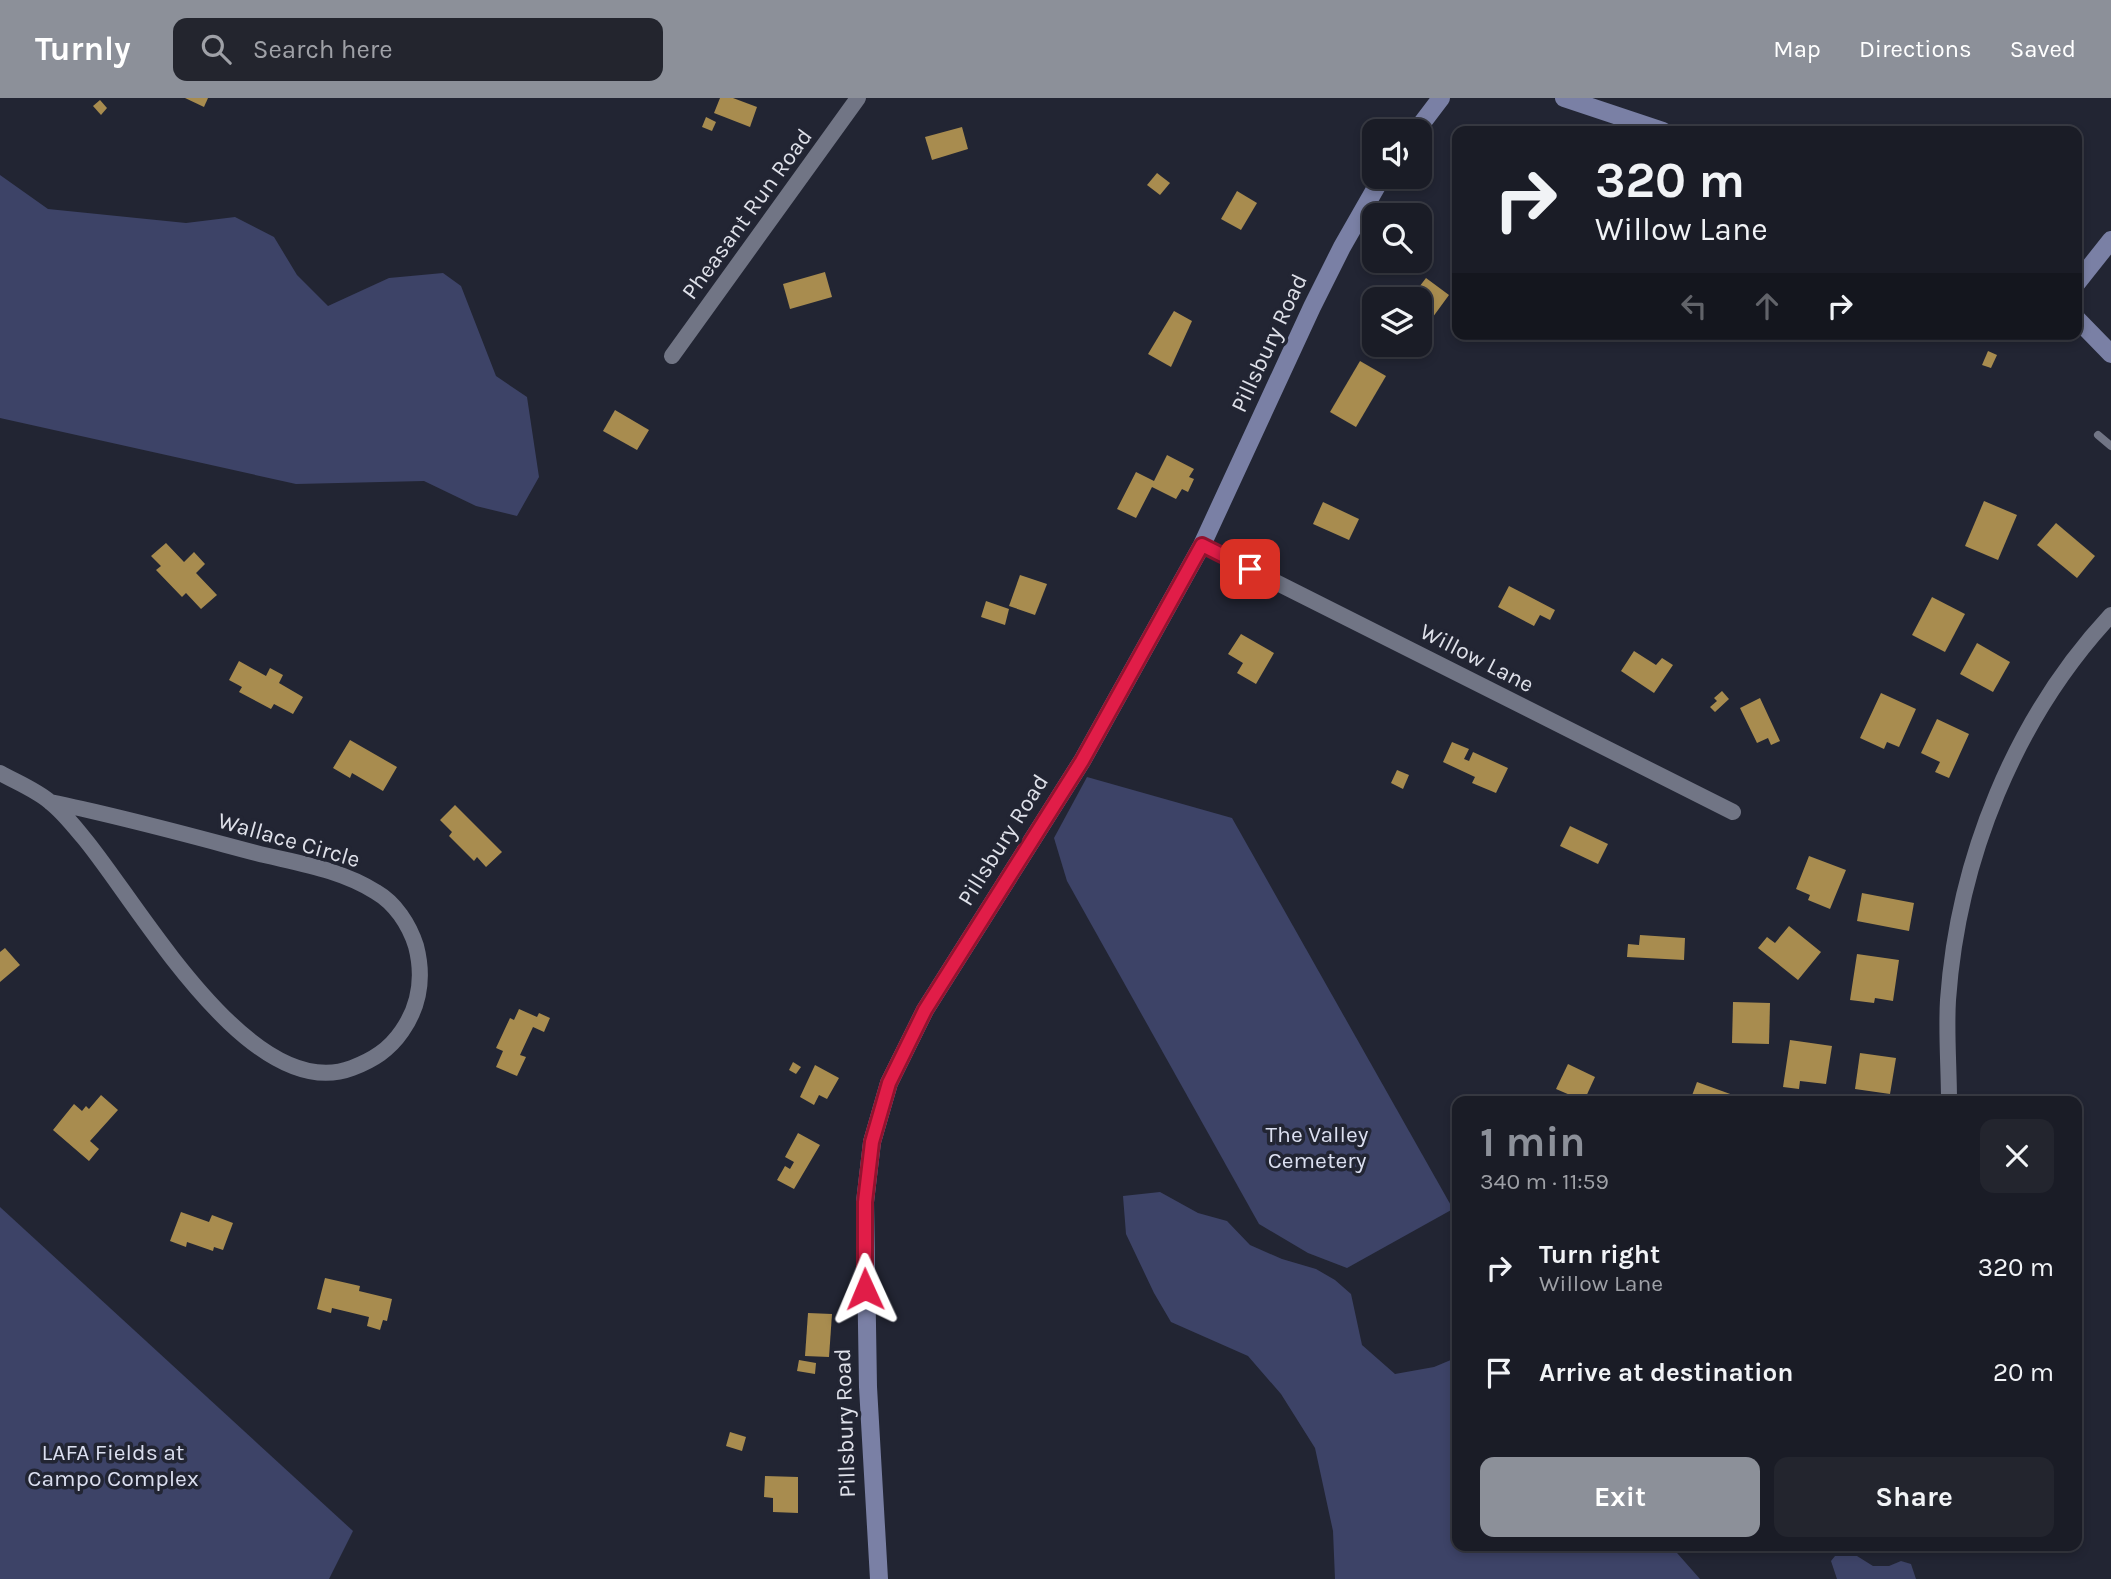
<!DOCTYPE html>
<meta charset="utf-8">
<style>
body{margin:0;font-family:Karla,sans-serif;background:#23252e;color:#f1f3f6;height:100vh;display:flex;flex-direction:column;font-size:26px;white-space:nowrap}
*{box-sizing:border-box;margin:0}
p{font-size:23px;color:#9fa1a7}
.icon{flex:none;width:38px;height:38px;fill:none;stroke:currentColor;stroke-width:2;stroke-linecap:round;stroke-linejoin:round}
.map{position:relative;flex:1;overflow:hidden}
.sheet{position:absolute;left:1452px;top:998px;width:630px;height:455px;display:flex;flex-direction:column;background:#1a1c26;border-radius:14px;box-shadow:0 4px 10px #0003,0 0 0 2px #383a43}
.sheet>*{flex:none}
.top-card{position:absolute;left:1452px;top:28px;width:630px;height:214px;border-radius:14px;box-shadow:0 4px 10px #0003,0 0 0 2px #383a43;background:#1a1c26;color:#f1f3f6;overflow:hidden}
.tools{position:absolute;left:1362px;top:21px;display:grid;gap:14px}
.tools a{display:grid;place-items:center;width:70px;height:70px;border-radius:14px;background:#1a1c26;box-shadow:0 4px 10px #0003,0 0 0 2px #383a43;font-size:35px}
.pin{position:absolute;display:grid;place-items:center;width:60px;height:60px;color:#fff;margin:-30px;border-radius:14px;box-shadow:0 4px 10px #0006}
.me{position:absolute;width:77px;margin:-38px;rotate:359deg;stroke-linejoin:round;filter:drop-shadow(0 0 5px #0008)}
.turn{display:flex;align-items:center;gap:24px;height:147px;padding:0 28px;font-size:32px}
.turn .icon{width:91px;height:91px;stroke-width:2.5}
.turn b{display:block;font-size:49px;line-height:60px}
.lanes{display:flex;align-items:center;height:66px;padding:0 28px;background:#0003;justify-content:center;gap:35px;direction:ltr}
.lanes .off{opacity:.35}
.round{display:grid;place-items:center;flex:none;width:74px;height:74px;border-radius:14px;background:#23252e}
.head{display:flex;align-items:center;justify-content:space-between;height:119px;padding:0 28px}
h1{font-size:42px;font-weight:700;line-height:52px;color:#8c9099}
.cta{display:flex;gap:14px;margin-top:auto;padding:14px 28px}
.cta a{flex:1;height:80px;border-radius:14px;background:#8c9099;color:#fff;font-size:28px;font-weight:700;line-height:80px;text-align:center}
.cta a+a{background:#23252e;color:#f1f3f6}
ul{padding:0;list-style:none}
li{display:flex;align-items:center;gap:21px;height:105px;padding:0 28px}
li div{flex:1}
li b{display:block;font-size:26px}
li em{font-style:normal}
header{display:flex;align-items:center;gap:42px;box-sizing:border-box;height:98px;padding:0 35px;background:#8c9099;color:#fff}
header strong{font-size:33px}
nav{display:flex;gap:38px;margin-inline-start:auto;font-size:24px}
.search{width:490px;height:63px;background:#23252e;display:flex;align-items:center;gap:18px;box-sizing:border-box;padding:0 24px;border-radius:14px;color:#9fa1a7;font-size:26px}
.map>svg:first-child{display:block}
</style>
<header>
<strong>Turnly</strong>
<div class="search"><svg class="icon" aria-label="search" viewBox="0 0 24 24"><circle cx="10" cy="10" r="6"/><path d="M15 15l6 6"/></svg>Search here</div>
<nav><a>Map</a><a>Directions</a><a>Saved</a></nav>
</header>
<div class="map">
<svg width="2111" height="1481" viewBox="0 0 2111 1481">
<rect width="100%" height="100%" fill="#222533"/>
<g fill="#3d4367">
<polygon points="0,77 48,111 186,125 235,119 274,139 297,177 328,208 389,180 443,175 461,188 496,278 527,299 539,379 517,418 476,408 424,383 296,386 0,320"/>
<polygon points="1087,679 1232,720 1453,1111 1347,1170 1308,1155 1259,1126 1067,783 1054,740"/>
<polygon points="1160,1094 1198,1115 1227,1123 1250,1147 1282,1161 1316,1171 1335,1182 1351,1196 1362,1247 1395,1276 1434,1269 1458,1259 1458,1447 1670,1447 1700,1481 1335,1481 1333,1433 1315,1350 1281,1296 1248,1258 1171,1224 1154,1195 1126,1136 1123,1098"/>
<polygon points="0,1109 353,1433 329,1481 0,1481"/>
<polygon points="1835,1458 1857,1458 1873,1468 1889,1468 1901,1463 1911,1466 1916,1481 1837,1481 1831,1463"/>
</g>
<g fill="#a88c4f">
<polygon points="185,0 208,0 204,9"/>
<polygon points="720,0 733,0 757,9 750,29 714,15"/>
<polygon points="100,2 107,10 101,17 93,8"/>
<polygon points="706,19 716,24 712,33 702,29"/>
<polygon points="962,29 968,51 932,62 925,39"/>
<polygon points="1157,75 1170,85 1160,97 1147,87"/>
<polygon points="1237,93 1257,105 1241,132 1221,121"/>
<polygon points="825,174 832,199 790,211 783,186"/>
<polygon points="1426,180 1449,197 1419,238 1419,201 1410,201"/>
<polygon points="1174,213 1192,223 1171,269 1148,256"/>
<polygon points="1988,253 1997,257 1991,270 1982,267"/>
<polygon points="1360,263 1386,278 1356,329 1330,314"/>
<polygon points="615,312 649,332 637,352 603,333"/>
<polygon points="1167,357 1194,371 1189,379 1194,381 1188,394 1182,391 1176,401 1152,389 1136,420 1117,411 1136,374 1154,383"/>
<polygon points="1984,403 2017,417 1998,462 1965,448"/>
<polygon points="1323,404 1359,421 1349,442 1313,426"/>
<polygon points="2056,425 2095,458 2077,480 2037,447"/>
<polygon points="166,445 184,464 194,454 205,466 196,475 217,497 201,511 186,495 182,499 156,472 161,468 151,458"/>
<polygon points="1020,477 1047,486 1035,517 1009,508"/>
<polygon points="1509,488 1555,512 1550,522 1540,517 1534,528 1498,509"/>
<polygon points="1932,499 1965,516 1945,554 1912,537"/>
<polygon points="986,503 1009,511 1005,527 981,519"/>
<polygon points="1241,536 1274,555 1256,586 1237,575 1243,565 1228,556"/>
<polygon points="1977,545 2010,564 1993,594 1960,576"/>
<polygon points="1634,553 1656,567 1662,560 1673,567 1654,595 1621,573"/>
<polygon points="239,563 266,578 270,570 283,577 279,585 303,599 293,616 274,606 271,611 239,594 242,589 229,582"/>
<polygon points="1722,593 1729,601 1715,614 1710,609 1717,603 1714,600"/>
<polygon points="1881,595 1916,611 1899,649 1887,644 1884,651 1860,640"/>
<polygon points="1760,600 1780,643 1771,647 1768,640 1757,645 1740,610"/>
<polygon points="1937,621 1969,636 1949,680 1935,674 1940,664 1921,655"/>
<polygon points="350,642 397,669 383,693 352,675 350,680 333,670"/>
<polygon points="1452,644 1469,651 1464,661 1469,663 1473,654 1508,670 1496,695 1472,685 1475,679 1443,664"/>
<polygon points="1397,672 1409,677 1403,691 1391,685"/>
<polygon points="455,707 502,754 486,769 477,759 474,763 449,738 452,734 440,722"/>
<polygon points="1570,728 1608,746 1598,766 1560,748"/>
<polygon points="1809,758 1846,772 1830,811 1808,802 1810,797 1796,791"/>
<polygon points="1862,795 1914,805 1909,833 1857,823"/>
<polygon points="1789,828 1821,854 1798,882 1758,850 1767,839 1775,845"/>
<polygon points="1640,837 1685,840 1684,862 1627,859 1628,846 1639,847"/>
<polygon points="5,850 20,867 0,884 0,854"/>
<polygon points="1857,856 1899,862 1893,903 1875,900 1874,905 1850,902"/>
<polygon points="1733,904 1770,905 1769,946 1732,945"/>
<polygon points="519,911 537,919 539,915 550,920 544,934 533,929 520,957 526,959 517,978 496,969 503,953 496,950 510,920 514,922"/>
<polygon points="1790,942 1832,948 1826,986 1800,983 1799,991 1783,989"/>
<polygon points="1860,955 1896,960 1890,996 1855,991"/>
<polygon points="793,964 801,969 796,976 789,972"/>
<polygon points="1568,966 1595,979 1584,1003 1556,991"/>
<polygon points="815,967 839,980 827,1001 819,997 814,1007 800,999"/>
<polygon points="1697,984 1733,997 1731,1003 1690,1003"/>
<polygon points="101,997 118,1012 90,1043 99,1051 89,1063 53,1032 74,1006 82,1013 86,1008 89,1011"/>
<polygon points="798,1035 820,1047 794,1091 777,1082 785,1068 790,1071 794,1064 785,1059"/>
<polygon points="181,1114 209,1124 212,1117 233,1125 223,1152 214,1149 213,1153 187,1144 186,1149 170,1143"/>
<polygon points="325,1180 360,1188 359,1193 392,1201 387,1223 383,1222 380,1232 367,1228 369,1219 332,1210 331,1215 317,1211"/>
<polygon points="808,1215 832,1216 829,1259 805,1258"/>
<polygon points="799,1262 816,1265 815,1276 797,1273"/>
<polygon points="730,1334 746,1339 742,1353 726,1348"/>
<polygon points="765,1378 798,1379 798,1415 773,1414 773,1400 764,1399"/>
</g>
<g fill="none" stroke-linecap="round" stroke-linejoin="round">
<polyline stroke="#717585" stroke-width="8" points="2098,337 2111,348"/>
<g stroke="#717585" stroke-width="16">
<polyline points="672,258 858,0"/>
<polyline points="1202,447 1733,714"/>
<path d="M0,675C16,684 36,692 50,704C62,713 73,727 83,739C137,803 250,1009 352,970C373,962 389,952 402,933C420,907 424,879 416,848C409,826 395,805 376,794C340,771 296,765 256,755C188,737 120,718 50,704"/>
<path d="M1949,1003C1949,969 1946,935 1948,902C1958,761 2015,620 2111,517"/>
</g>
<g stroke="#7a80a5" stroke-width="18">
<polyline points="1564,0 1663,33"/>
<polyline points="1416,33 1441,0"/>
<polyline points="2077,185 2111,142"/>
<polyline points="2077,221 2111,256"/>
<polyline points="879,1481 868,1289 865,1104 872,1044 889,985 925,912 1082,663 1202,447 1312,209 1342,149 1382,79"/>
</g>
</g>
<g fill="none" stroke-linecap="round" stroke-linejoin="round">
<g stroke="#92132f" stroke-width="18">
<polyline id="route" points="865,1191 865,1104 872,1044 889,985 925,912 1082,663 1202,447 1250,471"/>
</g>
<use href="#route" stroke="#e11d48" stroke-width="12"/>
</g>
<g text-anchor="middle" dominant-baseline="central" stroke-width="7" stroke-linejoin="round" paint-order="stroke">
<g font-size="23" fill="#dfe1ea" stroke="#222533">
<text transform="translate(747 116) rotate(-54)">Pheasant Run Road</text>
<text transform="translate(1269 245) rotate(-65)">Pillsbury Road</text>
<text transform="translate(1477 560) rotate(27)">Willow Lane</text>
<text transform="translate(289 742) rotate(16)">Wallace Circle</text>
<text transform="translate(1003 742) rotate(-58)">Pillsbury Road</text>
<text transform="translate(845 1325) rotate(-92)">Pillsbury Road</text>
</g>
<g font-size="23" fill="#dbdff0" stroke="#222533">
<text x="1317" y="1036">The Valley<tspan x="1317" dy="26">Cemetery</tspan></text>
<text x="113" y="1354">LAFA Fields at<tspan x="113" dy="26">Campo Complex</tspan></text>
</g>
</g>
</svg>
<div class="tools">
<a><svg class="icon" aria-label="sound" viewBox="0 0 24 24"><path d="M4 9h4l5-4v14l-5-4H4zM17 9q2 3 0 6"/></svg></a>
<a><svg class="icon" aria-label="search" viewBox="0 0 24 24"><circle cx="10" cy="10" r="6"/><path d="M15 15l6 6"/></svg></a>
<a><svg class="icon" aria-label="layers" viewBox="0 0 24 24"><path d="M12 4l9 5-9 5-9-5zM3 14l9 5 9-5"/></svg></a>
</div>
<div class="pin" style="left:1250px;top:471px;background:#d93025"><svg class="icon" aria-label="arrive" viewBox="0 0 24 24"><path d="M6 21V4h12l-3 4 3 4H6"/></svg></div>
<svg class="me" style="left:865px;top:1191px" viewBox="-20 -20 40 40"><path d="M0-17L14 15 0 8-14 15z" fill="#e11d48" stroke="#fff" stroke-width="4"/></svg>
<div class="top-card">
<div class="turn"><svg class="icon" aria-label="right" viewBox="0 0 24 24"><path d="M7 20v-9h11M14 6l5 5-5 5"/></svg><div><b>320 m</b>Willow Lane</div></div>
<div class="lanes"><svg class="icon off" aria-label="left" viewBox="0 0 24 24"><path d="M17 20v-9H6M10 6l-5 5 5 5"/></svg><svg class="icon off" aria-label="ahead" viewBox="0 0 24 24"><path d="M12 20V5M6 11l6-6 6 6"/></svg><svg class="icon" aria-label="right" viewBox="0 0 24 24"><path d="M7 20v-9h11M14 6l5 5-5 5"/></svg></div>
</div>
<section class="sheet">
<div class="head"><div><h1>1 min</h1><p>340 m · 11:59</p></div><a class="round"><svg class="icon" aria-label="close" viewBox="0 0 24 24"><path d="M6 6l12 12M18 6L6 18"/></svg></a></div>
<ul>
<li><svg class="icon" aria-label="right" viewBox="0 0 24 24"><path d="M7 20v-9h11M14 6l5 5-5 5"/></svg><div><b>Turn right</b><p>Willow Lane</p></div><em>320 m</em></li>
<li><svg class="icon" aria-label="arrive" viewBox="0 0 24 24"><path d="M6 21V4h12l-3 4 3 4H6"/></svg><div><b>Arrive at destination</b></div><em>20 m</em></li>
</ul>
<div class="cta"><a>Exit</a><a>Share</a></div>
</section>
</div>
